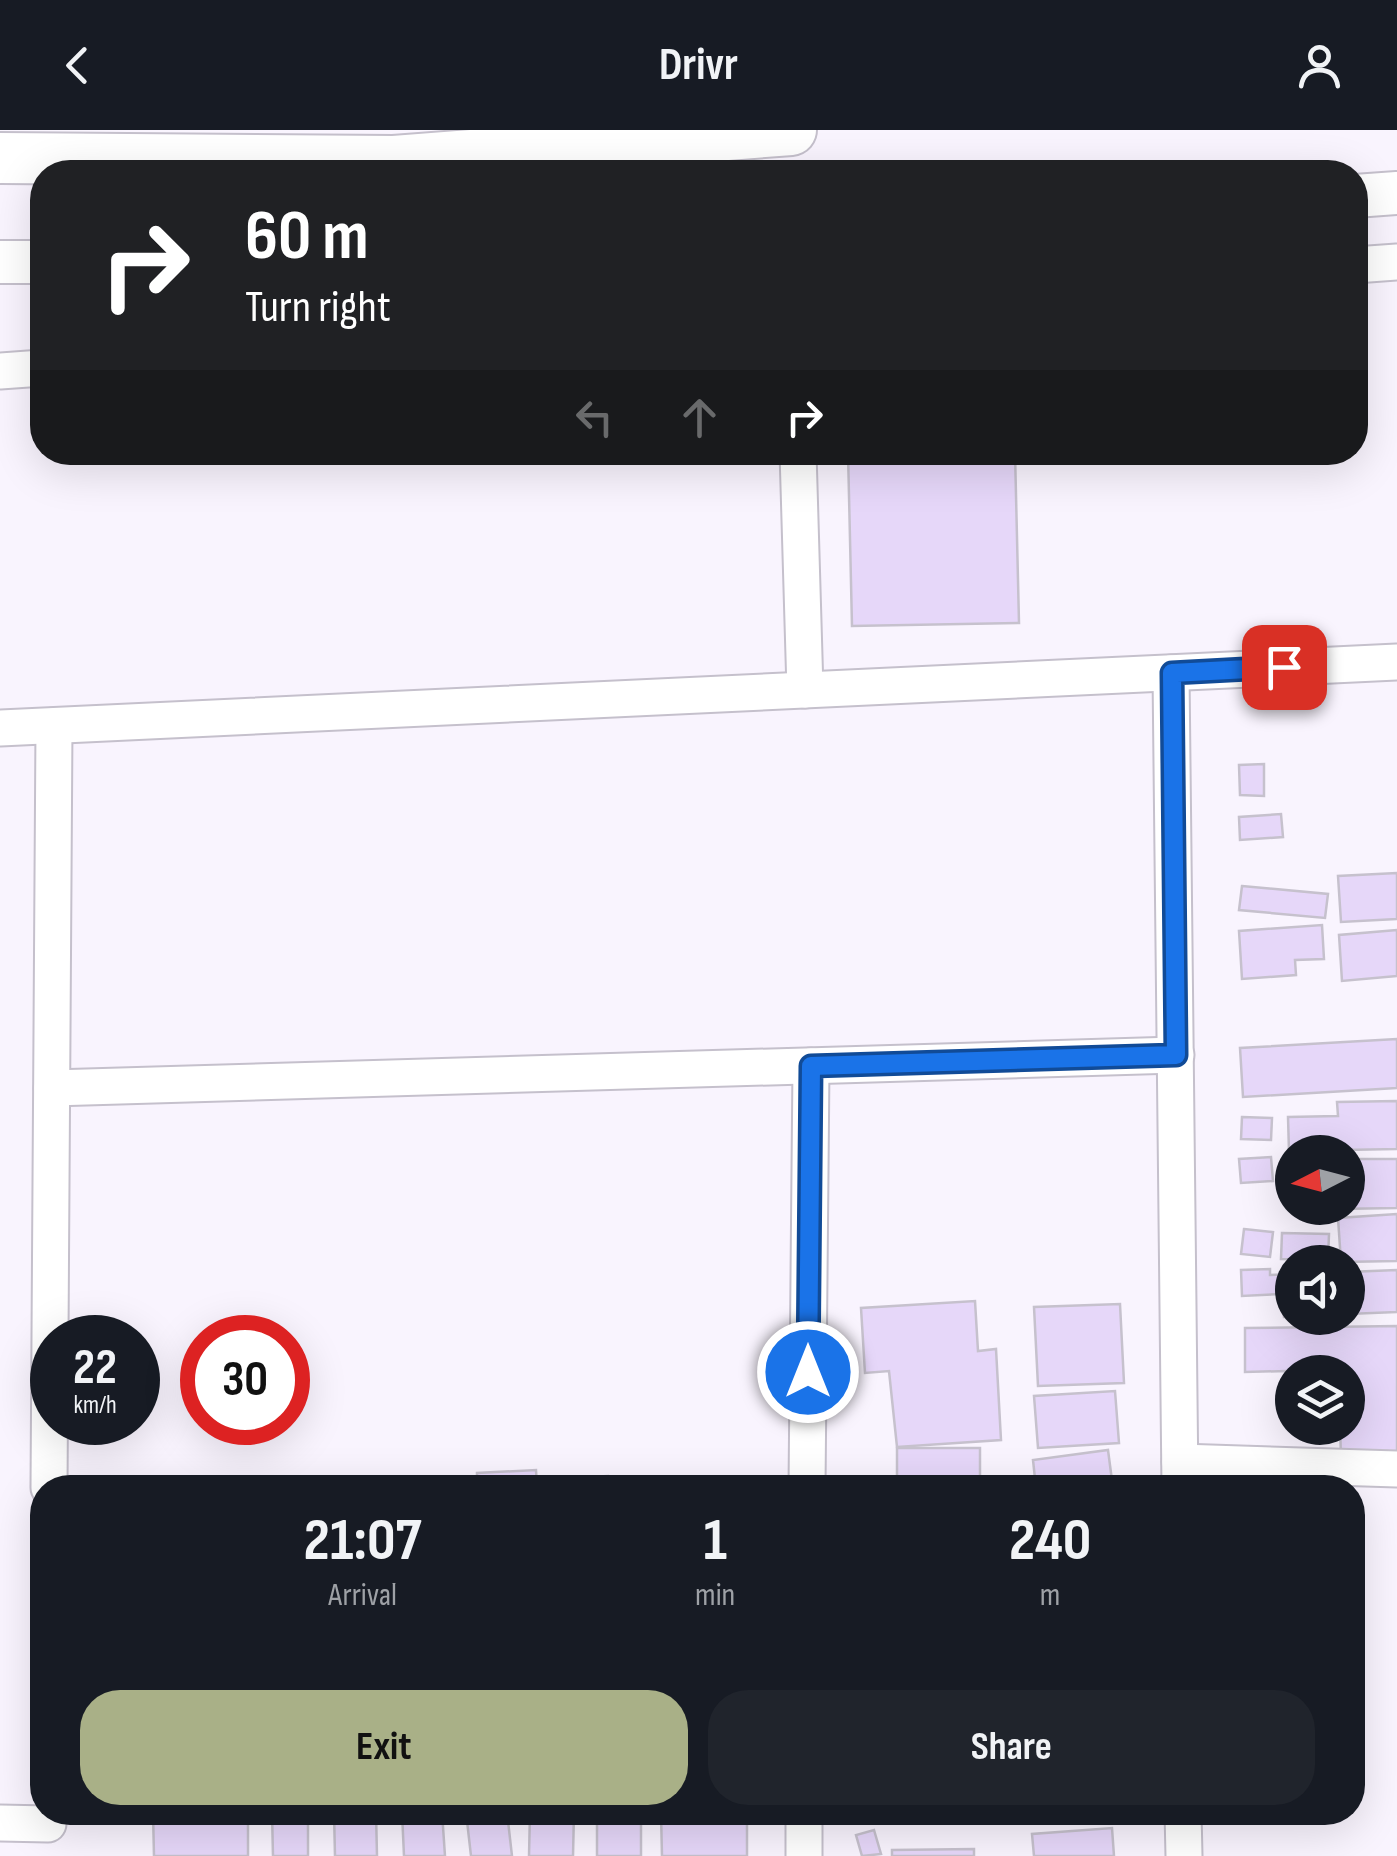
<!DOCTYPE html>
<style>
body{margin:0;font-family:"Sofia Sans Condensed",sans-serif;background:#20242c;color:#f1f3f6;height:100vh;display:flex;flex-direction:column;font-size:38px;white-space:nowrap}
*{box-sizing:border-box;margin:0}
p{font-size:32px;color:#9ea1a6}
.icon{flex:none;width:55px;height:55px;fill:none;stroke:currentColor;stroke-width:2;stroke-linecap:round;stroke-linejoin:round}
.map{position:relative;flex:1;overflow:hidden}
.side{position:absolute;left:30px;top:1345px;width:1335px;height:350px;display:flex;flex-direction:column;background:#171b24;border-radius:40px;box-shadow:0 10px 40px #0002}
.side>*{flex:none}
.guide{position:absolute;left:30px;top:30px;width:1338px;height:305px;border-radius:40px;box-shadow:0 10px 40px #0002;background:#202124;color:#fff;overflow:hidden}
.needle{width:65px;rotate:264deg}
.fabs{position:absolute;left:1275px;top:1005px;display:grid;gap:20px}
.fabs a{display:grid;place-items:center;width:90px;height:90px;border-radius:50%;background:#171b24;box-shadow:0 10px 40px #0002;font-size:50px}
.speed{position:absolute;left:30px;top:1185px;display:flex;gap:20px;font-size:50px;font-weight:700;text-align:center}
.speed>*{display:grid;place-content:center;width:130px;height:130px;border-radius:50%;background:#171b24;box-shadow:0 10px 40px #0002;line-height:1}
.speed small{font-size:25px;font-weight:400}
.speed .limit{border:15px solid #d22;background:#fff;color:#111}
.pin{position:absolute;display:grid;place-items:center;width:85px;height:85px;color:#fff;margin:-42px;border-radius:20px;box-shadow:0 5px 15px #0006}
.me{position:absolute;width:110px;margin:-55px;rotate:0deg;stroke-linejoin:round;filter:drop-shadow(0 0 8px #0008)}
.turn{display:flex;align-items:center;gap:35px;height:210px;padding:0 50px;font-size:45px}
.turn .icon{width:130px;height:130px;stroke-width:2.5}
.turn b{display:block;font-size:70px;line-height:85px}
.lanes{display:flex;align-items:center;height:95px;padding:0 50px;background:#0003;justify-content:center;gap:50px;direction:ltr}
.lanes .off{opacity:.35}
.eta{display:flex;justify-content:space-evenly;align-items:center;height:170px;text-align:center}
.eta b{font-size:60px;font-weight:700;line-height:70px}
.action{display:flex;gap:20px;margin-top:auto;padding:20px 50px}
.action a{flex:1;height:115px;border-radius:40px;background:#a9b087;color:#111;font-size:40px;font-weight:700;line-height:115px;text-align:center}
.action a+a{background:#20242c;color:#f1f3f6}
header{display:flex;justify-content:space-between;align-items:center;height:130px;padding:0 50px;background:#171b24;font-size:45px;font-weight:700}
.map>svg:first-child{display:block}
</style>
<header><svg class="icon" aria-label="back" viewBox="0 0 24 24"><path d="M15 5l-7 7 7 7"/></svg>Drivr<svg class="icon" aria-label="person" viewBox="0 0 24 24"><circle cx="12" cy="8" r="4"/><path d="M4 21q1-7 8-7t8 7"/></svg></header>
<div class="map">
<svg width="1397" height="1726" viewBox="0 0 1397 1726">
<rect width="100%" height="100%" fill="#f9f4fe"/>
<g fill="#e6d7f9" stroke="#c6c1cd" stroke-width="2.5">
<polygon points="848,322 1015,322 1019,493 852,496"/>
<polygon points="1264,634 1264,666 1240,665 1239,635"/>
<polygon points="1281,684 1283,707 1240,710 1239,687"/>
<polygon points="1397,743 1397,789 1341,792 1338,746"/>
<polygon points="1242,756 1328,764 1325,788 1239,780"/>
<polygon points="1322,795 1324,829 1295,830 1296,845 1242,849 1239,801"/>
<polygon points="1397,800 1397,846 1342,851 1339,805"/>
<polygon points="1397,909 1397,958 1243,967 1240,918"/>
<polygon points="1397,971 1397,1019 1289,1021 1288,987 1338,986 1337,972"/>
<polygon points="1242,987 1272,988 1271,1010 1241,1009"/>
<polygon points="1271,1027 1273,1051 1241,1053 1239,1029"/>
<rect x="1285" y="1029" width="7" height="31"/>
<polygon points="1348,1029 1397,1029 1397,1078 1336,1079 1348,1078"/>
<polygon points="1397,1084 1397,1131 1341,1132 1338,1088"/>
<polygon points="1244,1099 1273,1102 1270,1127 1241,1124"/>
<polygon points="1282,1103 1329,1104 1328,1130 1281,1129"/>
<polygon points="1270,1139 1270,1145 1292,1144 1292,1187 1284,1187 1282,1164 1242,1166 1241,1140"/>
<polygon points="1397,1140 1397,1182 1348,1184 1348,1142"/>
<polygon points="975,1171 978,1221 996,1219 1001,1310 897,1317 889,1241 865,1243 861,1178"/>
<polygon points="1120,1174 1124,1253 1038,1256 1034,1177"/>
<polygon points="1397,1196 1397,1325 1341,1326 1340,1298 1348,1298 1348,1242 1292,1242 1292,1296 1287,1296 1286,1241 1245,1242 1245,1198"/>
<polygon points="1115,1261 1119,1313 1038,1318 1034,1266"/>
<rect x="897" y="1318" width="83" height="40"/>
<polygon points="1108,1320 1113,1358 1036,1358 1033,1330"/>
<polygon points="536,1340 537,1358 477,1358 477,1343"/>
<polygon points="608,1346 609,1358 563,1358 563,1348"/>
<polygon points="153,1682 248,1682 248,1726 154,1726"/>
<polygon points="272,1682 308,1682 308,1726 273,1726"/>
<polygon points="334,1682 376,1682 377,1726 335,1726"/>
<polygon points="402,1682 442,1682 445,1726 404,1726"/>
<polygon points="466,1682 507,1682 512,1726 471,1726"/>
<polygon points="530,1682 574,1682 573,1726 529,1726"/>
<rect x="597" y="1682" width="44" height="44"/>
<polygon points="747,1682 747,1726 662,1726 661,1683"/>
<polygon points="1112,1698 1114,1726 1034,1726 1032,1704"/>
<polygon points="874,1700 881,1724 862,1726 856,1705"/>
<polygon points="974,1719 974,1726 892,1726 892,1720"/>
</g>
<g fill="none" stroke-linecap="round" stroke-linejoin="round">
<g stroke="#c5c0cc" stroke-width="39">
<g id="minor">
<polyline points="1355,135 1397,132"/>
<polyline points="0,241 42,238"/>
<polyline points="798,322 805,560"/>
<polyline points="1171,543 1180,1358"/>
<polyline points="0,598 1397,532"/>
<polyline points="52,958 1176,925"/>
<polyline points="1180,1332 1397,1339"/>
<polyline points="49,1358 54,596"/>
<polyline points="807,1358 811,936"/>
<polyline points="1183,1682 1184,1726"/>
<polyline points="0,1693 48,1694"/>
<polyline points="804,1726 804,1682"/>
</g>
</g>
<g stroke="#c5c0cc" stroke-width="46">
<g id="major">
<polyline points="1355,66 1397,63"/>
<polyline points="0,132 42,132"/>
</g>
</g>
<g stroke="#c5c0cc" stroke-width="54">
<polyline id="highway" points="0,28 394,31 791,0"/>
</g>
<use href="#minor" stroke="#fff" stroke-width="35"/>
<use href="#major" stroke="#fff" stroke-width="42"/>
<use href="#highway" stroke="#fff" stroke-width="50"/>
</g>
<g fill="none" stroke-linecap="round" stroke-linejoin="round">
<g stroke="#114b97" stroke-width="25">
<polyline id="route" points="808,1242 811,936 1176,925 1172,543 1284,537"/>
</g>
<use href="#route" stroke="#1a73e8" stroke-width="18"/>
</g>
</svg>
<div class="fabs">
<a><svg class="needle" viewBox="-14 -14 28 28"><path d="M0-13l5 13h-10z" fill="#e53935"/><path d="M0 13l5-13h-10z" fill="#9ea1a6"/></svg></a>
<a><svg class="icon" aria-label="sound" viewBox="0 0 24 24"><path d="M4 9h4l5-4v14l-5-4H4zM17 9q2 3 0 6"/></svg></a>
<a><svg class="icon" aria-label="layers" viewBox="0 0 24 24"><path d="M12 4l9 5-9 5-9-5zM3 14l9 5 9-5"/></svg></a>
</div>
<div class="speed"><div>22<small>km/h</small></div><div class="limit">30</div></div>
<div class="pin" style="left:1284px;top:537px;background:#d93025"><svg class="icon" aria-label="arrive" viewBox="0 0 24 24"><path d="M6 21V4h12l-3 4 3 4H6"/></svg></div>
<svg class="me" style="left:808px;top:1242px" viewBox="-20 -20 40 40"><circle r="17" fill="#1a73e8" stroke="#fff" stroke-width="3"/><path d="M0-11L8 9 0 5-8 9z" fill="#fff"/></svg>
<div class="guide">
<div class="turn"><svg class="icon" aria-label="right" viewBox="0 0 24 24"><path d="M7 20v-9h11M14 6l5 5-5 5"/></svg><div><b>60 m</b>Turn right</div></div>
<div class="lanes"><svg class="icon off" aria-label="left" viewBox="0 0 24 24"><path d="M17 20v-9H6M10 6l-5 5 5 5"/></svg><svg class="icon off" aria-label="ahead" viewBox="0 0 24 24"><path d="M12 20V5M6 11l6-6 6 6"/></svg><svg class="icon" aria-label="right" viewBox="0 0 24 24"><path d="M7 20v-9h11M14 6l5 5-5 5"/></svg></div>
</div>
<section class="side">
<div class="eta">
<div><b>21:07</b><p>Arrival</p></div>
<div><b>1</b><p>min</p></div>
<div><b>240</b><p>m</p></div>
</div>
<div class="action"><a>Exit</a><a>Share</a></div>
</section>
</div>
